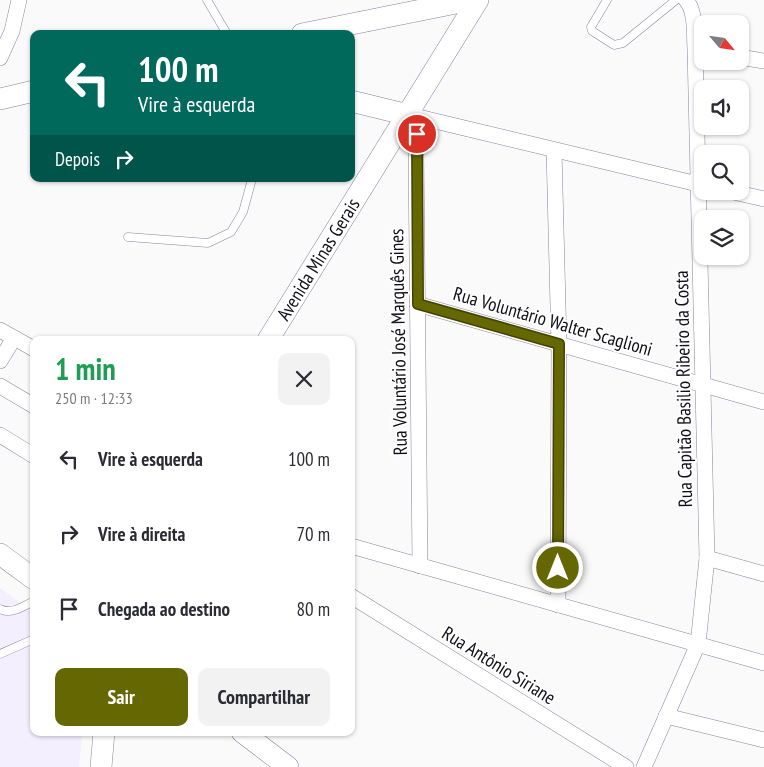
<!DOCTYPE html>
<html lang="pt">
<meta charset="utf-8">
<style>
body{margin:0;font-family:"PT Sans Narrow",sans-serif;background:#f2f2f3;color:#2b2b33;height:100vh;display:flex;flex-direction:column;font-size:19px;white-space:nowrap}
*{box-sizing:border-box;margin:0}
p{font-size:16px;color:#7c7c81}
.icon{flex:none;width:28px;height:28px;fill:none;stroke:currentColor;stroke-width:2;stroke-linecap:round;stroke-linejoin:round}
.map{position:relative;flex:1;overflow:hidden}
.details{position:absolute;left:30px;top:336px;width:325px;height:400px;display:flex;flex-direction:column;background:#fff;border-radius:10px;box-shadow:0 1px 4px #0004}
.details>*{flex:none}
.guide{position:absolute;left:30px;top:30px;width:325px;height:152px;border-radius:10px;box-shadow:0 1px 4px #0004;background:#00695c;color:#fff;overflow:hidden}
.needle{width:32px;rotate:119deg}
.controls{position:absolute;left:694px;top:15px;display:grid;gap:10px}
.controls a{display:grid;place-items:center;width:55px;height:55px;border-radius:10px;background:#fff;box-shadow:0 1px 4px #0004;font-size:25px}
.pin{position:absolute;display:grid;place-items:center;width:42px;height:42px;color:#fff;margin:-21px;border:2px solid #fff;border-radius:50%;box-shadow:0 1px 5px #0007}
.me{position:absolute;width:55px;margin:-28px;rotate:0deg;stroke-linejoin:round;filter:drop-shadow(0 0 4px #0008)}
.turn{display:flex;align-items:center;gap:18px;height:105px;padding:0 25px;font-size:22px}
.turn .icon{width:65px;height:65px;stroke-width:2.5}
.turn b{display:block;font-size:35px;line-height:42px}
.then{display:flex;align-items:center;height:48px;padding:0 25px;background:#0003;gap:10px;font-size:19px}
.round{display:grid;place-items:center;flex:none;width:52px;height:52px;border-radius:10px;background:#f2f2f3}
.head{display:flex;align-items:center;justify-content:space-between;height:85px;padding:0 25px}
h1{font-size:30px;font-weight:700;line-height:38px;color:#1e9e55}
.cta{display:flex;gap:10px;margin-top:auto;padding:10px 25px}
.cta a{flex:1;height:58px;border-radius:10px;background:#656702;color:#fff;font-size:20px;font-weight:700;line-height:58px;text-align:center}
.cta a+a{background:#f2f2f3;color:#2b2b33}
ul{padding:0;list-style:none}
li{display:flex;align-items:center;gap:15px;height:75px;padding:0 25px}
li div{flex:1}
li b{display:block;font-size:19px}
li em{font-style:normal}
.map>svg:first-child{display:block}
</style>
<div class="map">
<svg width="764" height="767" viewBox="0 0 764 767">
<rect width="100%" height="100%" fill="#fafafa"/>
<polygon fill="#f3effe" points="0,588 34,613 34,732 82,733 79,767 0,767"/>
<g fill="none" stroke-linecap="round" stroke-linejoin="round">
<g stroke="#8b829f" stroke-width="9">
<g id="lane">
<polyline points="207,0 227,34"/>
<polyline points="607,0 591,27 592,31 614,45 623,43 676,0"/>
<polyline points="128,237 208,243 231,232 243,212 252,179"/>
<path d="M0,609C12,615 23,606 34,601"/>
<polyline points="0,654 34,639"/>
</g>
</g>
<g stroke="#8b829f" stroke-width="16">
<g id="street">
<polyline points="740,57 764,61"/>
<polyline points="0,58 12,31 19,0"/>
<polyline points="410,115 702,185"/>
<polyline points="417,117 416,151 420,566"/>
<polyline points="554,150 559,345 558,605"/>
<polyline points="729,191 764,199"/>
<polyline points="417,304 764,402"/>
<polyline points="0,330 34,349"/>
<polyline points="0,361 14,338"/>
<polyline points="0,386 34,406"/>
<polyline points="0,435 34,456"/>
<polyline points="351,546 764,663"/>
<polyline points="707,558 764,574"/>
<polyline points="351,596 626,767"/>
<polyline points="666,716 764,740"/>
<path d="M644,767L698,644L707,558L695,49C694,35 696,11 686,0"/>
</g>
</g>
<g stroke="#8b829f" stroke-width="22">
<g id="secondary">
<polyline points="302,34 471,0"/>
<polyline points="0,99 34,91"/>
<polyline points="351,101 408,115"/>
<path id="s1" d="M268,340L478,0"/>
<polyline points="0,554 34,579"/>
<polyline points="242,732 288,767"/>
<polyline points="101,767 104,732"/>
</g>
</g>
<use href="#lane" stroke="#fff" stroke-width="8"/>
<use href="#street" stroke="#fff" stroke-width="15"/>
<use href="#secondary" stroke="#fff" stroke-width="21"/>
</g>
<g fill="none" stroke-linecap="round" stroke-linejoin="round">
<g stroke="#424301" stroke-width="12">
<polyline id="route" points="417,134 418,304 559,344 558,568"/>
</g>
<use href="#route" stroke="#656702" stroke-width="9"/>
</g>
<g text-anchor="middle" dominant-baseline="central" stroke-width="4" stroke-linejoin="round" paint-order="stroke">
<g font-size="19" fill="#120e18" stroke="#fff">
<text stroke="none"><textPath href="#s1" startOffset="95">Avenida Minas Gerais</textPath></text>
<text transform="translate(553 321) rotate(16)">Rua Voluntário Walter Scaglioni</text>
<text transform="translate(398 342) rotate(-91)">Rua Voluntário José Marquês Gines</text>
<text transform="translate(683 389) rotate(-91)">Rua Capitão Basilio Ribeiro da Costa</text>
<text transform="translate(499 665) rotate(32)">Rua Antônio Siriane</text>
</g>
</g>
</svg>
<div class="controls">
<a><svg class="needle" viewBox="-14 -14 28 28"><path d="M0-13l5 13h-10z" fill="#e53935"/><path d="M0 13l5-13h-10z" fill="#7c7c81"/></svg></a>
<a><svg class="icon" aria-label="sound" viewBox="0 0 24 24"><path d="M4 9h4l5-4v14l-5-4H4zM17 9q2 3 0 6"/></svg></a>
<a><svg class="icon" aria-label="search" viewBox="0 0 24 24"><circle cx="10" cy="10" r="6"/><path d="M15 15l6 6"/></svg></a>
<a><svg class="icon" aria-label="layers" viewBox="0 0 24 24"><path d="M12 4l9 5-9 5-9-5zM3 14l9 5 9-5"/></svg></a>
</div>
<div class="pin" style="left:417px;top:134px;background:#d93025"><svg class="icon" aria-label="arrive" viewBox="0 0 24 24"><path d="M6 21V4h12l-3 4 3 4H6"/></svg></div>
<svg class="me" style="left:558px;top:568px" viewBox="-20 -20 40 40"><circle r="17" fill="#656702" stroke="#fff" stroke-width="3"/><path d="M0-11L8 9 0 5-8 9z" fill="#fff"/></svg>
<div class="guide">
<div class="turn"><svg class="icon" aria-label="left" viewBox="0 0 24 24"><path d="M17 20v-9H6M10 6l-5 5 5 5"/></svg><div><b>100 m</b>Vire à esquerda</div></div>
<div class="then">Depois<svg class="icon" aria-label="right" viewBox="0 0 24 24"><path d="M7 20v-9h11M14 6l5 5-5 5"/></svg></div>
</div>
<section class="details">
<div class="head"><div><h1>1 min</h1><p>250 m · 12:33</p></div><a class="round"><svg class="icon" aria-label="close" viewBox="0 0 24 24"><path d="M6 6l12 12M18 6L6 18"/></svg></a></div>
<ul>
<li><svg class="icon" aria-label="left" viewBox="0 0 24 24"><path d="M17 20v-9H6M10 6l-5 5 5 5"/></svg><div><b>Vire à esquerda</b></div><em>100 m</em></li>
<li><svg class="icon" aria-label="right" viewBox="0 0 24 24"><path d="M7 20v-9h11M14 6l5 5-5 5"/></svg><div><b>Vire à direita</b></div><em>70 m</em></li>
<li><svg class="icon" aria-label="arrive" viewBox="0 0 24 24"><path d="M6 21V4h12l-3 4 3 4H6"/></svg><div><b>Chegada ao destino</b></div><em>80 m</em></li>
</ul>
<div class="cta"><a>Sair</a><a>Compartilhar</a></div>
</section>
</div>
